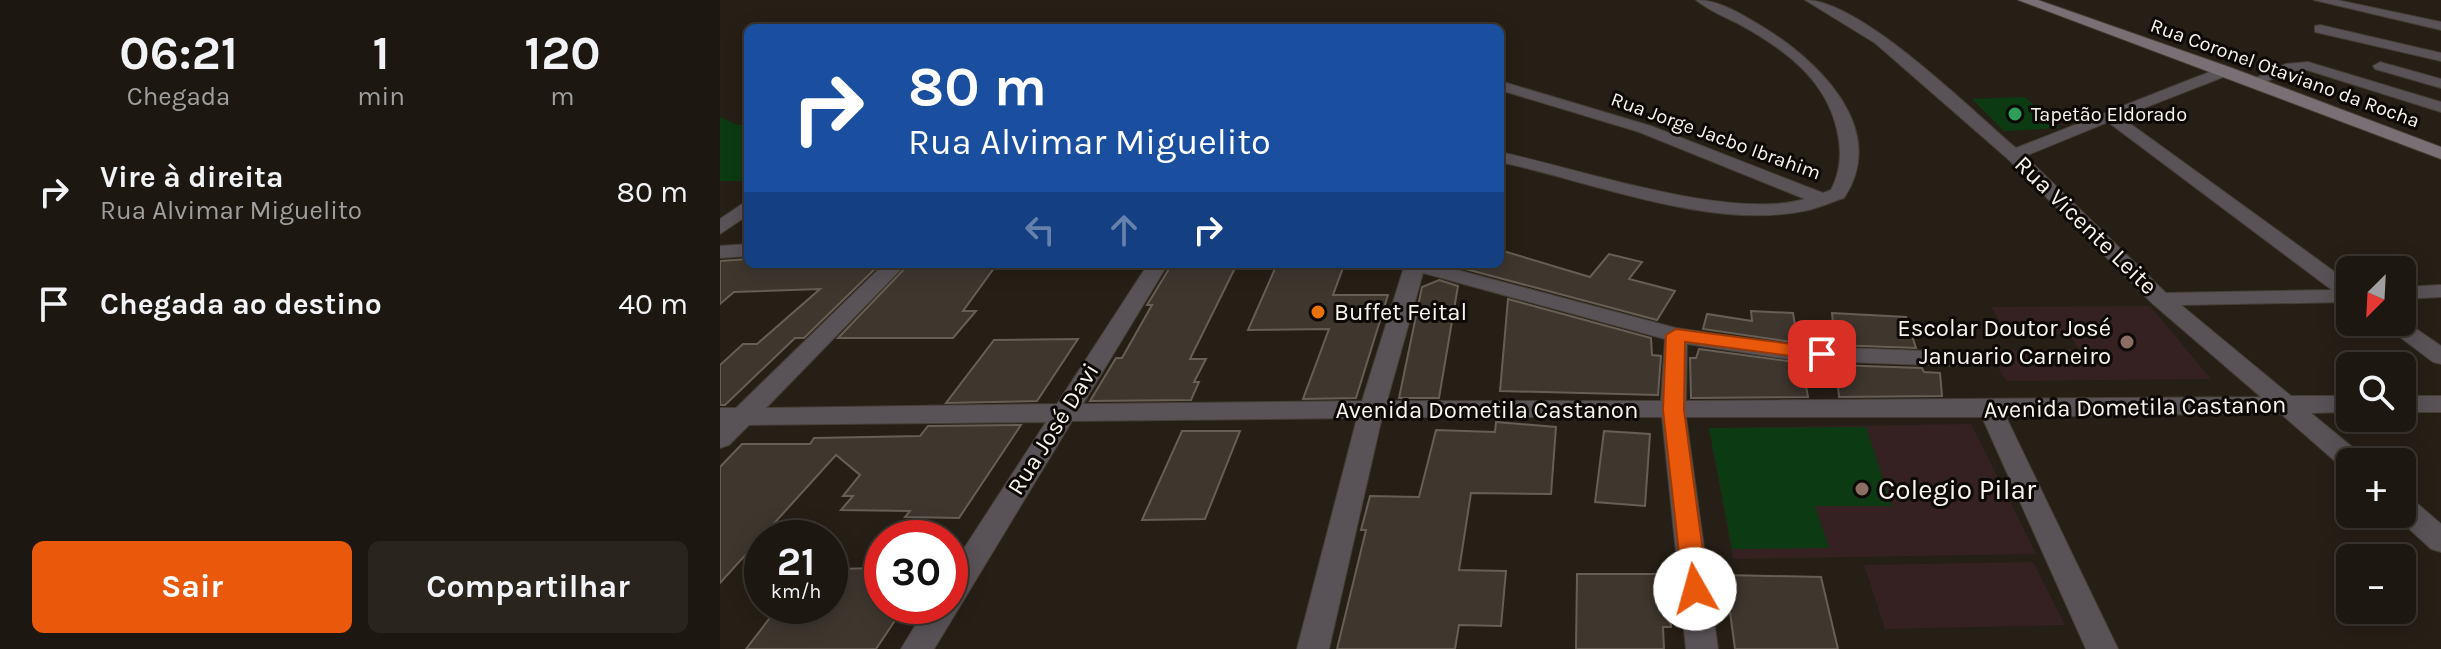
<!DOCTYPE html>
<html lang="pt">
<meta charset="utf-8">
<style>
body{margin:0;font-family:Karla,sans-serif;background:#29241e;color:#f1f3f6;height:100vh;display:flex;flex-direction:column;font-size:30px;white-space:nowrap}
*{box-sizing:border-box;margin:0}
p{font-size:26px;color:#a09f9f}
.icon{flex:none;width:44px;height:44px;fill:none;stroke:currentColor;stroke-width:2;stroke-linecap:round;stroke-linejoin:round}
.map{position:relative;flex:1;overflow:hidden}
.panel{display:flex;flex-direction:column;background:#1c1710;width:720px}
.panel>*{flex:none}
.guide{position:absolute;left:24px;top:24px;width:760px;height:244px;border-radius:12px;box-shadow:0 4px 20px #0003,0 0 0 2px #3a3630;background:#1a4fa0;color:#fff;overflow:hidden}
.needle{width:52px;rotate:204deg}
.fabs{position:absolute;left:1616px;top:256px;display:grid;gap:16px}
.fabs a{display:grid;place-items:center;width:80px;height:80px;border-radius:12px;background:#1c1710;box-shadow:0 4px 20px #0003,0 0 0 2px #3a3630;font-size:40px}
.speed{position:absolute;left:24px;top:520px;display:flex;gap:16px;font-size:40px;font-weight:700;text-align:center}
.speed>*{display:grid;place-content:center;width:104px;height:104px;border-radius:50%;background:#1c1710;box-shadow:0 4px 20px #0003,0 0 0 2px #3a3630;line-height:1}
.speed small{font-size:20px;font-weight:400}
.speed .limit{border:12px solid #d22;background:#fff;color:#111}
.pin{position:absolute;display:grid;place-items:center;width:68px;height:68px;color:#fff;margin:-34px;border-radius:16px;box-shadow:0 4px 12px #0006}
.me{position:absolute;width:88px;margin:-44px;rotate:353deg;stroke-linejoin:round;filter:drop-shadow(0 0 6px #0008)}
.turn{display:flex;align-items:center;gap:28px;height:168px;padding:0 32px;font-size:36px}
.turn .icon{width:104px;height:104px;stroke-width:2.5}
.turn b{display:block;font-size:56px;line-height:68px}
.lanes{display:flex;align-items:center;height:76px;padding:0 32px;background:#0003;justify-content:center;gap:40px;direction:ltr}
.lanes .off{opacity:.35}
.eta{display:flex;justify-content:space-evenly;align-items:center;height:136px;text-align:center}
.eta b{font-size:48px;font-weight:700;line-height:56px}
.primary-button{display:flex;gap:16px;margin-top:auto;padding:16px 32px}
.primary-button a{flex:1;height:92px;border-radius:12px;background:#ea580c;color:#fff;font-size:32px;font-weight:700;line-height:92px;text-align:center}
.primary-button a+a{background:#29241e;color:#f1f3f6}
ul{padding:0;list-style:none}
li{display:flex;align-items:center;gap:24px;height:112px;padding:0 32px}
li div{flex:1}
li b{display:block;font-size:30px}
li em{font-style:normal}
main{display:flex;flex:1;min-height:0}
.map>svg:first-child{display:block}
</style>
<main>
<section class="panel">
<div class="eta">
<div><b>06:21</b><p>Chegada</p></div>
<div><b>1</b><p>min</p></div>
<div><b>120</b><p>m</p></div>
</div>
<ul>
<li><svg class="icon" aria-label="right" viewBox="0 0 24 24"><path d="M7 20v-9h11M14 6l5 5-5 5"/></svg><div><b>Vire à direita</b><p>Rua Alvimar Miguelito</p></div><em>80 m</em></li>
<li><svg class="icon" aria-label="arrive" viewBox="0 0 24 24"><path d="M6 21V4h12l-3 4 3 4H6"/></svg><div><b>Chegada ao destino</b></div><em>40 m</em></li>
</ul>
<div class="primary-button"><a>Sair</a><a>Compartilhar</a></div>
</section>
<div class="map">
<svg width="1721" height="649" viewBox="0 0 1721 649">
<rect width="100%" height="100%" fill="#261f16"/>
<g fill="#352121">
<polygon points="1430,306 1491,379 1286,381 1268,350 1359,349 1349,334 1287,334 1271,307"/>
<polygon points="1251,424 1316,554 1013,559 989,428"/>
<polygon points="1313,562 1345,625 1165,629 1144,565"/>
</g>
<g fill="#0c3a12">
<polygon points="1305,97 1340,128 1284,131 1252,99"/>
<polygon points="0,117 18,125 28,125 28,181 0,181"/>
<polygon points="1146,427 1172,506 1095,506 1109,548 1012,549 989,428"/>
</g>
<g fill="#3f372e" stroke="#675f55" stroke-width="2">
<polygon points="780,250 870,277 889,254 922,262 909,279 955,291 937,320 738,267 739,264 780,264"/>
<polygon points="28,259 28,264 160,264 84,338 75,338 5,405 0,405 0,365 23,344 37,344 100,289 14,292 0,304 0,261"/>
<polygon points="189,264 277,264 243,311 256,311 233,338 118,338"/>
<polygon points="452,264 517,264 470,359 486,359 474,382 479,382 471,400 370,401 396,358 402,358 432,305 427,305"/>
<polygon points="557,264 623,268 613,295 668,295 636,398 583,399 609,329 528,330"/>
<polygon points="719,280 738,286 719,398 679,398 702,287"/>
<polygon points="788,299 931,338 932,355 941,356 938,395 780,391"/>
<polygon points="1031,311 1073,313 1078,343 983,329 987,314 1032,321"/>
<polygon points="1112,313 1186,317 1196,348 1115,345"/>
<polygon points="358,339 317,401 226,403 274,340"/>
<polygon points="979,349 1082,363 1088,397 971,398 970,358 976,358"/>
<polygon points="1116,365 1202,368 1204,372 1220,373 1222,396 1119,397"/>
<polygon points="776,422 836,427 831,494 751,493 739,570 786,571 781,626 739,625 735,649 617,649 646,530 641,530 650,496 699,497 716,430 775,432"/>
<polygon points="301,425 239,518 185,517 190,511 121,510 133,496 123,496 140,475 116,455 0,583 0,467 22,444 90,444 94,438 200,436 208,426"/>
<polygon points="462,431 520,431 485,519 422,520"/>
<polygon points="884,431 930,434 925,506 875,502"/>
<polygon points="162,568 162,606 177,606 170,616 178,616 156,649 26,649 59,606 110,606 110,569"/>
<polygon points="857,574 947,574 951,627 943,627 944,649 856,649"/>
<polygon points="1005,575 1101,577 1118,649 1015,649"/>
</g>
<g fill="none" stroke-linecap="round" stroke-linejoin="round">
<g stroke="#433d34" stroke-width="2">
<g id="street">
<path d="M976,0C999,0 1019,13 1038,24C1094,57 1171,127 1124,198C1111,202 1099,208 1084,211C989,230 873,182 780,162V152C859,169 1009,221 1085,199L919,132L780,90V81L931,126L1103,193L1111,190C1121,171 1122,151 1117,130C1106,79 1063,48 1019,24C1005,17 988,10 976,0Z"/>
<path d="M1085,0C1141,0 1251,110 1296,148L1474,78L1501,68H1511V74L1401,117L1630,283V302L1461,305L1571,396H1630V412L1591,413L1642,455L1646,462H1630V471L1624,469L1560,413L1286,417L1398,649H1366L1262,417H966L998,649H966L942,417H662L609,649H577L637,418L352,421L214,649H181L207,606H230V570L326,422L29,425L9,445L0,448V408H16L164,264H186L46,408L337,404L428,264H448L363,404L642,401L684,267L682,264H715L956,328L1074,346L1234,352L1242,354L1246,359L1242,364L1234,366L1074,360L967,344L966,401L1541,397L1433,304L1288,159L1155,43ZM1388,122L1612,290L1446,293L1305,156ZM703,273L945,339L941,401H667Z"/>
<polygon points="1594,0 1617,0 1721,22 1721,30"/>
<polygon points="1600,25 1721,53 1721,61 1595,32 1595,26"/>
<polygon points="1588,62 1721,102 1721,112 1587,70 1573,71 1534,86 1527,82 1566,64"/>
<polygon points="1660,62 1721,79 1721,88 1655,69 1653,66"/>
<polygon points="28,200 28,215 0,234 0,219"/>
<polygon points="28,244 28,256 0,258 0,246"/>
<polygon points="1721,285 1721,297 1682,299 1682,287"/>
<polygon points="1682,319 1721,346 1721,364 1713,362 1660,322 1682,322"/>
<rect x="1682" y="396" width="39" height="16"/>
<polygon points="1682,495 1692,499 1721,524 1721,552 1711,549 1673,514 1682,514"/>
</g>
</g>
<g stroke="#433d34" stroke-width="2">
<polygon id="secondary" points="1298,0 1318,0 1512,68 1721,147 1721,159"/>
</g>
<use href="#street" fill="#595357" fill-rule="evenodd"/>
<use href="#secondary" fill="#787075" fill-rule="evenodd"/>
</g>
<polygon fill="#ea580c" stroke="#983908" stroke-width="2" points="956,329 1102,348 1111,354 1102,360 965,342 964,410 988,589 984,597 975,600 966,597 963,589 943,410 946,335"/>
<circle fill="#2e9e5b" stroke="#0c0906" stroke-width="3" cx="1295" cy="114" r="8"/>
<circle fill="#e8710a" stroke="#0c0906" stroke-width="3" cx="598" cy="312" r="8"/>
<g fill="#8d6e63" stroke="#0c0906" stroke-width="3">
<circle cx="1407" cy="342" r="8"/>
<circle cx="1142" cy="489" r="8"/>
</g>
<g text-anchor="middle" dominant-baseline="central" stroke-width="6" stroke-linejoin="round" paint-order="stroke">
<g font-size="20" fill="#f8f3ed" stroke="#0c0906">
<text transform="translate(1565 73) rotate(20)">Rua Coronel Otaviano da Rocha</text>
<text transform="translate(996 136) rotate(20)">Rua Jorge Jacbo Ibrahim</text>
</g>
<g font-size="20" fill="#f8f3ed" stroke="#0c0906" text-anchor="start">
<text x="1311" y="114">Tapetão Eldorado</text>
</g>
<g font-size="24" fill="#f8f3ed" stroke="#0c0906">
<text transform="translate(1366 225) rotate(44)">Rua Vicente Leite</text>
<text transform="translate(1415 407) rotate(-1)">Avenida Dometila Castanon</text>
<text x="767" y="410">Avenida Dometila Castanon</text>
<text transform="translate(333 429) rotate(-58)">Rua José Davi</text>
</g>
<g font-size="24" fill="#f8f3ed" stroke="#0c0906" text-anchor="start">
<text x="614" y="312">Buffet Feital</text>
<text x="1391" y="328" text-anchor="end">Escolar Doutor José<tspan x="1391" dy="28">Januario Carneiro</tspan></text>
</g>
<g font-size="28" fill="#f8f3ed" stroke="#0c0906" text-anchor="start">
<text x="1158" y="489">Colegio Pilar</text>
</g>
</g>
</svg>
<div class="fabs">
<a><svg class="needle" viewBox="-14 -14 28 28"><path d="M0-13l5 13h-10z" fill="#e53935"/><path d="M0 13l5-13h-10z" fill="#a09f9f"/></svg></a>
<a><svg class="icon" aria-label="search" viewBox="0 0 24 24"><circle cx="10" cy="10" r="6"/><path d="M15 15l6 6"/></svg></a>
<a>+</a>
<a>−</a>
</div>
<div class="speed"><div>21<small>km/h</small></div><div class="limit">30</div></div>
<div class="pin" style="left:1102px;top:354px;background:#d93025"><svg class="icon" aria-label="arrive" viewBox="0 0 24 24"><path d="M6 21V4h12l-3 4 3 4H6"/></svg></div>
<svg class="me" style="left:975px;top:589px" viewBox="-20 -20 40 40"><circle r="19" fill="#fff"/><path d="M0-13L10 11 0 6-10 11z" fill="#ea580c"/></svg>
<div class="guide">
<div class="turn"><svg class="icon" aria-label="right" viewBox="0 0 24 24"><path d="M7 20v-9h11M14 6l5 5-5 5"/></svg><div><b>80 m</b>Rua Alvimar Miguelito</div></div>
<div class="lanes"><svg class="icon off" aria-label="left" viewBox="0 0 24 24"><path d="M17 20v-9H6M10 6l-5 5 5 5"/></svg><svg class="icon off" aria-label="ahead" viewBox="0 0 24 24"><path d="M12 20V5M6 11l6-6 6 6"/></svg><svg class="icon" aria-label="right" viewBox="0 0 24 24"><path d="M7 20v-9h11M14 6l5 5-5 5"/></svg></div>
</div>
</div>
</main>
